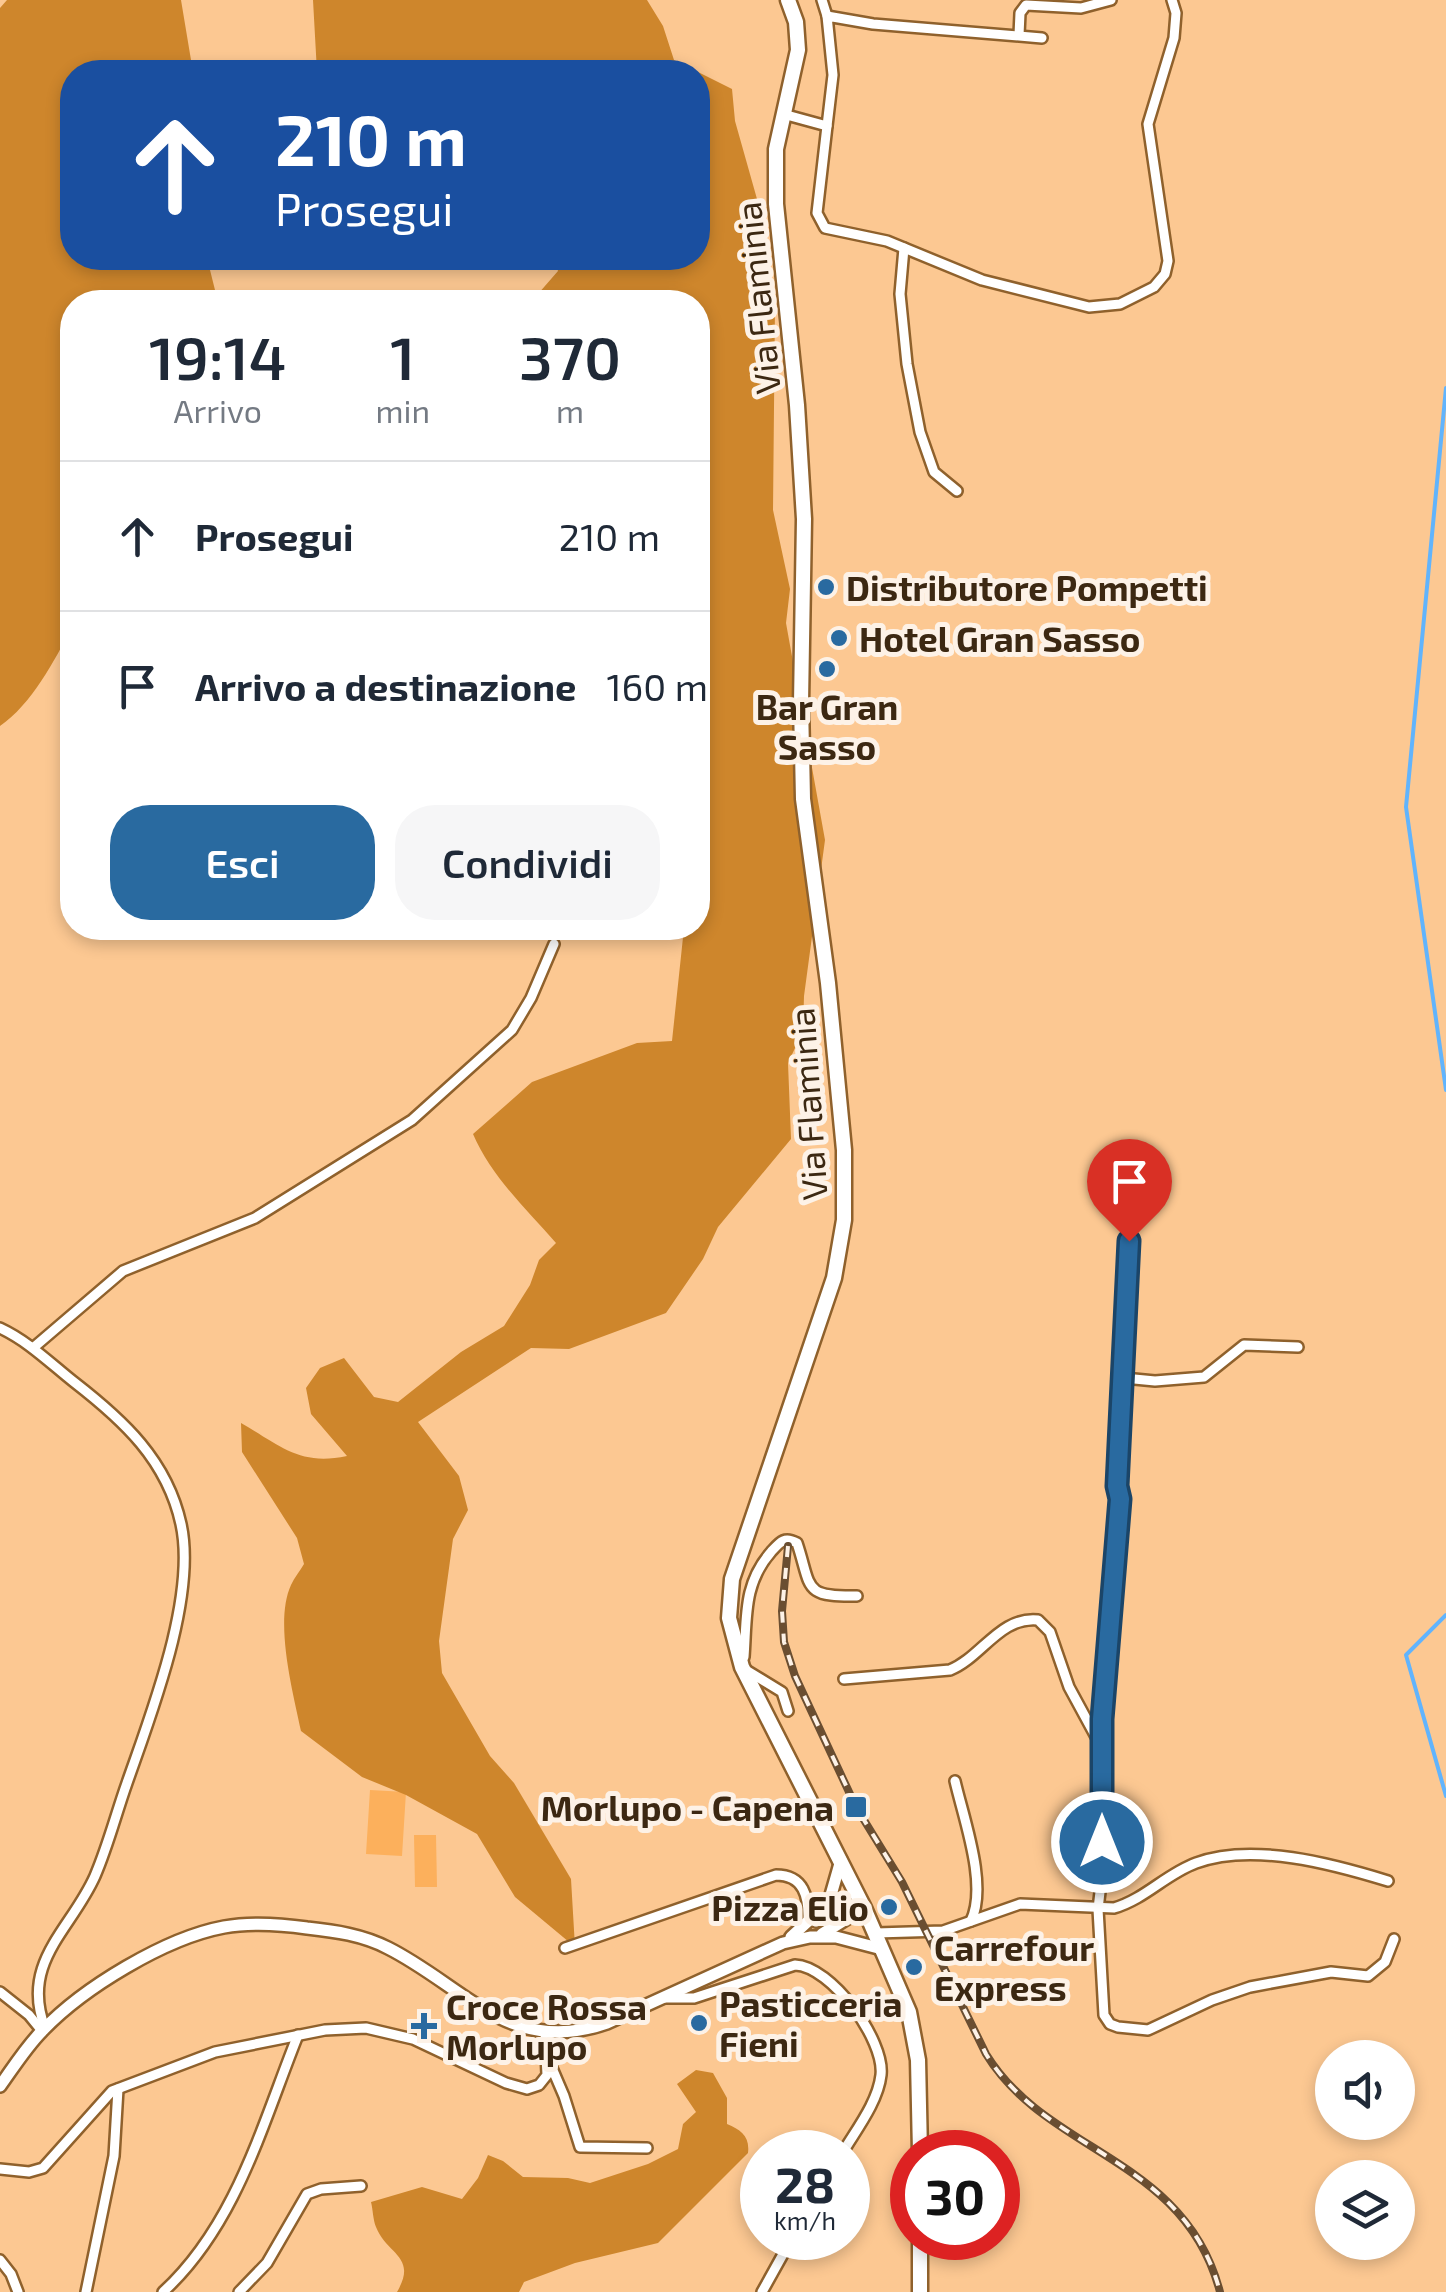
<!DOCTYPE html>
<html lang="it">
<style>
body{margin:0;font-family:"Exo 2",sans-serif;background:#f6f6f7;color:#1f2937;height:100vh;display:flex;flex-direction:column;font-size:38px;white-space:nowrap}
*{box-sizing:border-box;margin:0}
p{font-size:32px;color:#747a83}
.icon{flex:none;width:55px;height:55px;fill:none;stroke:currentColor;stroke-width:2;stroke-linecap:round;stroke-linejoin:round}
.map{position:relative;flex:1;overflow:hidden}
.details{position:absolute;left:60px;top:290px;width:650px;height:650px;display:flex;flex-direction:column;background:#fff;border-radius:40px;box-shadow:0 5px 15px #0003}
.details>*{flex:none}
.top-card{position:absolute;left:60px;top:60px;width:650px;height:210px;border-radius:40px;box-shadow:0 5px 15px #0003;background:#1a4fa0;color:#fff;overflow:hidden}
.tools{position:absolute;left:1315px;top:2040px;display:grid;gap:20px}
.tools a{display:grid;place-items:center;width:100px;height:100px;border-radius:50%;background:#fff;box-shadow:0 5px 15px #0003;font-size:50px}
.speed{position:absolute;left:740px;top:2130px;display:flex;gap:20px;font-size:50px;font-weight:700;text-align:center}
.speed>*{display:grid;place-content:center;width:130px;height:130px;border-radius:50%;background:#fff;box-shadow:0 5px 15px #0003;line-height:1}
.speed small{font-size:25px;font-weight:400}
.speed .limit{border:15px solid #d22;background:#fff;color:#111}
.pin{position:absolute;display:grid;place-items:center;width:85px;height:85px;color:#fff;margin:-102px -42px;border-radius:50% 50% 50% 0;rotate:-45deg;box-shadow:0 0 10px #0007}
.pin .icon{rotate:45deg}
.me{position:absolute;width:110px;margin:-55px;rotate:0deg;stroke-linejoin:round;filter:drop-shadow(0 0 8px #0008)}
.turn{display:flex;align-items:center;gap:35px;height:210px;padding:0 50px;font-size:45px}
.turn .icon{width:130px;height:130px;stroke-width:2.5}
.turn b{display:block;font-size:70px;line-height:85px}
.eta{display:flex;justify-content:space-evenly;align-items:center;height:170px;text-align:center}
.eta b{font-size:60px;font-weight:600;line-height:70px}
.cta{display:flex;gap:20px;margin-top:auto;padding:20px 50px}
.cta a{flex:1;height:115px;border-radius:40px;background:#296aa0;color:#fff;font-size:40px;font-weight:600;line-height:115px;text-align:center}
.cta a+a{background:#f6f6f7;color:#1f2937}
ul{padding:0;list-style:none}
li{display:flex;align-items:center;gap:30px;height:150px;padding:0 50px;border-top:2px solid #e0e1e3}
li div{flex:1}
li b{display:block;font-size:38px}
li em{font-style:normal}
.map>svg:first-child{display:block}
</style>
<div class="map">
<svg width="1446" height="2292" viewBox="0 0 1446 2292">
<rect width="100%" height="100%" fill="#fcc892"/>
<g fill="#fcb05c">
<polygon points="370,1790 406,1792 402,1856 366,1854"/>
<polygon points="414,1835 436,1835 437,1887 415,1887"/>
</g>
<g fill="#ce862c">
<path d="M7,0H181L193,72H72V258H207L218,302H72V627C55,660 31,705 0,726V8Z"/>
<path d="M313,0H647L663,26L674,60L732,89L735,121L757,199L763,232L762,266L775,304L773,510L790,589L786,623L825,840L804,996L803,1031L788,1063L791,1139L718,1227L703,1259L666,1313L569,1349L531,1348L418,1422L459,1476L468,1510L453,1539L439,1641L442,1673L490,1756L514,1783L571,1879L575,1947L515,1897L477,1834L406,1795L362,1777L301,1731C293,1692 274,1622 291,1585C294,1578 300,1571 304,1564L297,1538L242,1452L241,1423C281,1446 299,1466 347,1456L311,1414L306,1388L320,1368L344,1358L374,1397L398,1402L461,1352L504,1326L530,1285L539,1260L556,1243C526,1209 491,1176 473,1134L532,1082L637,1043L672,1041L684,928H698V302H312L322,297L531,302L558,271L554,258H698V72H317Z"/>
<path d="M696,2070L713,2073L727,2098V2124C741,2130 750,2136 748,2153L658,2243L575,2263L524,2282L519,2292H397C418,2256 387,2255 376,2227C373,2220 373,2210 371,2202L422,2187L462,2199L478,2178L488,2155L503,2161L523,2177L568,2178L590,2183L648,2164L678,2149L683,2124L696,2112L677,2084Z"/>
</g>
<g fill="none" stroke-linecap="round" stroke-linejoin="round">
<g stroke="#61b4fd" stroke-width="4">
<polyline points="1446,388 1406,807 1446,1090"/>
<polyline points="1446,1615 1406,1655 1446,1796"/>
</g>
<g stroke="#8f612c" stroke-width="14">
<g id="minor">
<polyline points="822,0 827,16"/>
<polyline points="1019,35 1020,13 1026,5 1081,8 1111,0"/>
<polyline points="783,114 827,126 817,213 825,228 887,241 982,280 1089,307 1120,304 1154,287 1165,274 1168,261 1148,124 1174,38 1176,13 1172,0"/>
<polyline points="827,126 833,75 827,16 873,24 1042,38"/>
<polyline points="904,248 900,294 907,364 920,432 934,472 957,491"/>
<polyline points="1129,1241 1117,1485 1119,1499 1102,1719 1102,1875 1098,1909 1104,2015 1110,2024 1118,2027 1148,2030 1212,2000 1250,1987 1331,1972 1368,1976 1385,1962 1394,1939"/>
<path d="M0,1328C28,1341 50,1363 74,1382C123,1420 167,1460 181,1524C197,1597 151,1714 127,1783C116,1814 108,1846 95,1876C71,1930 20,1962 45,2028"/>
<polyline points="33,1348 123,1271 255,1218 412,1120 512,1030 531,998 554,944"/>
<polyline points="1124,1378 1155,1381 1204,1377 1244,1345 1298,1347"/>
<path d="M744,1657C747,1617 743,1584 771,1552C780,1542 784,1536 797,1543C812,1588 802,1597 857,1596"/>
<polyline points="746,1670 782,1692 788,1711"/>
<path d="M844,1679L950,1670C982,1657 1000,1616 1038,1620L1050,1632L1069,1687L1101,1746"/>
<path d="M955,1781C964,1820 988,1885 971,1921"/>
<path d="M876,1933L943,1931L1020,1904L1114,1908C1145,1899 1166,1874 1196,1863C1252,1842 1333,1864 1388,1881"/>
<path d="M565,1948L776,1875C804,1875 809,1897 808,1921"/>
<polyline points="0,1992 29,2015 42,2031"/>
<path d="M663,1998H694L795,1965C831,1966 885,2040 881,2075C878,2102 856,2130 843,2152"/>
<polyline points="549,2061 564,2096 580,2147 647,2148"/>
<polyline points="0,2169 29,2172 43,2168 112,2091 215,2052 325,2030 366,2028 413,2039 506,2083 527,2089 539,2085 547,2075 545,2031"/>
<polyline points="0,2260 11,2274 18,2292"/>
<polyline points="86,2292 114,2156 118,2089"/>
<path d="M163,2292C236,2225 262,2125 298,2035"/>
<polyline points="239,2292 267,2263 307,2194 321,2189 361,2186"/>
<polyline points="762,2292 792,2238"/>
</g>
</g>
<g stroke="#8f612c" stroke-width="16">
<g id="secondary">
<polyline points="816,1921 844,1911 864,1908"/>
<polyline points="822,1934 864,1908"/>
<polyline points="791,1937 829,1902 841,1860"/>
<path d="M0,2086C13,2068 26,2047 42,2031C83,1988 165,1938 224,1927C252,1922 279,1924 307,1928C335,1931 363,1935 388,1948C464,1986 510,2057 607,2023L783,1943L810,1937H836L882,1949"/>
</g>
</g>
<g stroke="#8f612c" stroke-width="19">
<g id="primary">
<polyline points="788,0 796,22 798,50 776,149 776,204 797,405 804,519 801,703 803,799 828,983 844,1150 844,1220 834,1278 732,1579 729,1618 742,1667 864,1908 909,2012 918,2060 920,2152"/>
<polyline points="920,2292 920,2238"/>
</g>
</g>
<use href="#minor" stroke="#fff" stroke-width="9"/>
<use href="#secondary" stroke="#fff" stroke-width="11"/>
<use href="#primary" stroke="#fff" stroke-width="14"/>
<g stroke="#6a4e31" stroke-width="8">
<path id="rail" d="M788,1546L782,1611L784,1642L795,1676L856,1807L902,1882L986,2054C1047,2154 1185,2157 1220,2292"/>
</g>
<use href="#rail" stroke="#fdf2e7" stroke-width="4" stroke-dasharray="11" stroke-linecap="butt"/>
</g>
<g fill="none" stroke-linecap="round" stroke-linejoin="round">
<g stroke="#1b4568" stroke-width="25">
<polyline id="route" points="1102,1842 1102,1719 1120,1499 1117,1486 1129,1241"/>
</g>
<use href="#route" stroke="#296aa0" stroke-width="18"/>
</g>
<g fill="#296aa0" stroke="#fdf2e7" stroke-width="4">
<circle cx="826" cy="587" r="10"/>
<circle cx="839" cy="638" r="10"/>
<circle cx="827" cy="669" r="10"/>
<rect x="844" y="1795" width="24" height="24" rx="5"/>
<circle cx="889" cy="1907" r="10"/>
<circle cx="914" cy="1967" r="10"/>
<circle cx="699" cy="2023" r="10"/>
<path d="M419 2011h10v10h10v10h-10v10h-10v-10h-10v-10h10z"/>
</g>
<g text-anchor="middle" dominant-baseline="central" stroke-width="10" stroke-linejoin="round" paint-order="stroke">
<g font-size="35" fill="#3c2812" stroke="#fdf2e7">
<text transform="translate(757 298) rotate(-96)">Via Flaminia</text>
<text transform="translate(807 1104) rotate(-94)">Via Flaminia</text>
</g>
<g font-size="35" font-weight="bold" fill="#3c2812" stroke="#fdf2e7" text-anchor="start">
<text x="846" y="587">Distributore Pompetti</text>
<text x="859" y="638">Hotel Gran Sasso</text>
<text x="827" y="706" text-anchor="middle">Bar Gran<tspan x="827" dy="40">Sasso</tspan></text>
<text x="834" y="1807" text-anchor="end">Morlupo - Capena</text>
<text x="869" y="1907" text-anchor="end">Pizza Elio</text>
<text x="934" y="1947">Carrefour<tspan x="934" dy="40">Express</tspan></text>
<text x="719" y="2003">Pasticceria<tspan x="719" dy="40">Fieni</tspan></text>
<text x="446" y="2006">Croce Rossa<tspan x="446" dy="40">Morlupo</tspan></text>
</g>
</g>
</svg>
<div class="tools">
<a><svg class="icon" aria-label="sound" viewBox="0 0 24 24"><path d="M4 9h4l5-4v14l-5-4H4zM17 9q2 3 0 6"/></svg></a>
<a><svg class="icon" aria-label="layers" viewBox="0 0 24 24"><path d="M12 4l9 5-9 5-9-5zM3 14l9 5 9-5"/></svg></a>
</div>
<div class="speed"><div>28<small>km/h</small></div><div class="limit">30</div></div>
<div class="pin" style="left:1129px;top:1241px;background:#d93025"><svg class="icon" aria-label="arrive" viewBox="0 0 24 24"><path d="M6 21V4h12l-3 4 3 4H6"/></svg></div>
<svg class="me" style="left:1102px;top:1842px" viewBox="-20 -20 40 40"><circle r="17" fill="#296aa0" stroke="#fff" stroke-width="3"/><path d="M0-11L8 9 0 5-8 9z" fill="#fff"/></svg>
<div class="top-card">
<div class="turn"><svg class="icon" aria-label="ahead" viewBox="0 0 24 24"><path d="M12 20V5M6 11l6-6 6 6"/></svg><div><b>210 m</b>Prosegui</div></div>
</div>
<section class="details">
<div class="eta">
<div><b>19:14</b><p>Arrivo</p></div>
<div><b>1</b><p>min</p></div>
<div><b>370</b><p>m</p></div>
</div>
<ul>
<li><svg class="icon" aria-label="ahead" viewBox="0 0 24 24"><path d="M12 20V5M6 11l6-6 6 6"/></svg><div><b>Prosegui</b></div><em>210 m</em></li>
<li><svg class="icon" aria-label="arrive" viewBox="0 0 24 24"><path d="M6 21V4h12l-3 4 3 4H6"/></svg><div><b>Arrivo a destinazione</b></div><em>160 m</em></li>
</ul>
<div class="cta"><a>Esci</a><a>Condividi</a></div>
</section>
</div>
